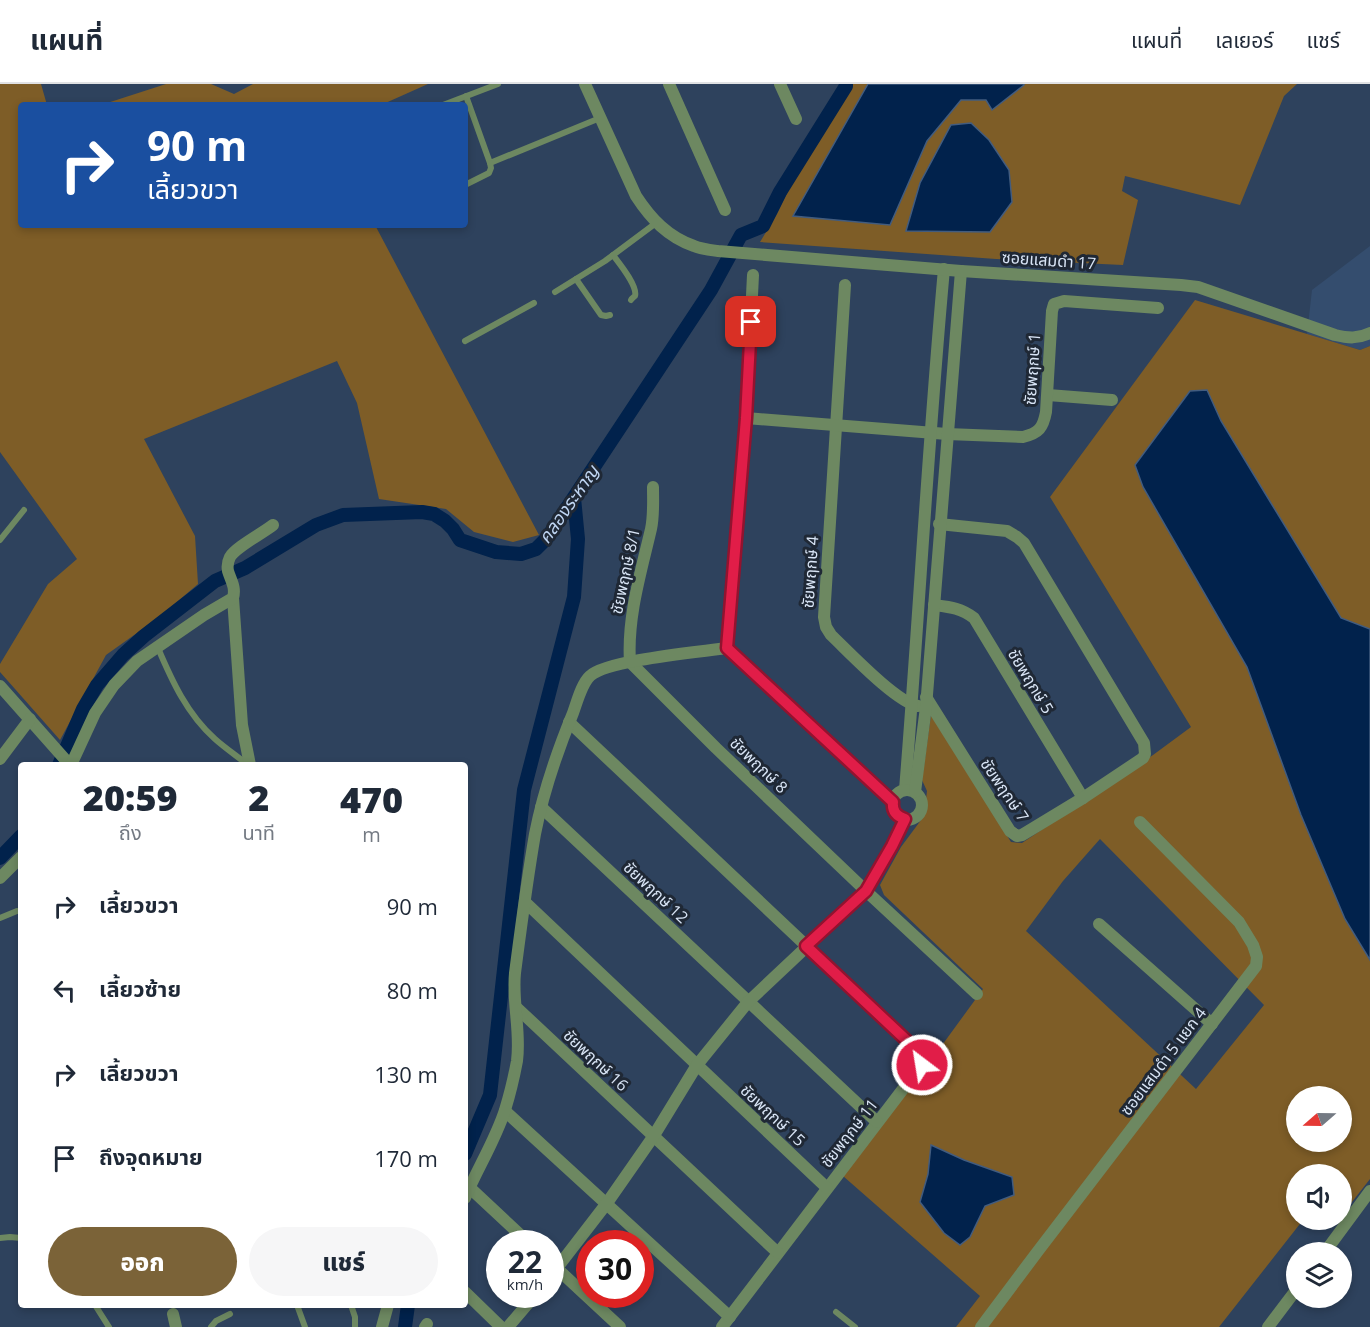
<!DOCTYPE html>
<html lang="th">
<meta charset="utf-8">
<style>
body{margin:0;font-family:"Open Sans","Noto Sans Thai",sans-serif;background:#f6f6f7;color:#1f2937;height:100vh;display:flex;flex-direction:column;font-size:22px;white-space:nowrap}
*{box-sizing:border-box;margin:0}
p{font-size:20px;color:#747a83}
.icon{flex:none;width:33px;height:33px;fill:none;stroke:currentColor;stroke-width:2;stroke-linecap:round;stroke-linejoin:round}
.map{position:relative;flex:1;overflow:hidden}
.sheet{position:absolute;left:18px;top:678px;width:450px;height:546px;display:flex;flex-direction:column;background:#fff;border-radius:6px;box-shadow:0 3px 9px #0003}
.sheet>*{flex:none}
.hud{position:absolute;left:18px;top:18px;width:450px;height:126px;border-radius:6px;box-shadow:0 3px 9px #0003;background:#1a4fa0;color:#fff;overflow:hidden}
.needle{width:39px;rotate:250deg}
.buttons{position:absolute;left:1286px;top:1002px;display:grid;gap:12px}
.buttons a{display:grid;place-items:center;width:66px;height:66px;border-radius:50%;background:#fff;box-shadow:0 3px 9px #0003;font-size:30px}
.speed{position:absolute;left:486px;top:1146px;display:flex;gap:12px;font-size:30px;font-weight:700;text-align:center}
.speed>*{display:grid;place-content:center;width:78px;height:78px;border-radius:50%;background:#fff;box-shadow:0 3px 9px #0003;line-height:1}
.speed small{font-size:15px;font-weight:400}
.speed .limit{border:9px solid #d22;background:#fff;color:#111}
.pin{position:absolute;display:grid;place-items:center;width:51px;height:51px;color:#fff;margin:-26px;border-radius:12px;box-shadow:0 3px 9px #0006}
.me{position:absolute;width:66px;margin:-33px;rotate:329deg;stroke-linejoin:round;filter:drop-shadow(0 0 4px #0008)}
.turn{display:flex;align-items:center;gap:21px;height:126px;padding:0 30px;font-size:27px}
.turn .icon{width:78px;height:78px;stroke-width:2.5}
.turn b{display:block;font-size:42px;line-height:51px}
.eta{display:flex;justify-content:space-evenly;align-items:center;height:102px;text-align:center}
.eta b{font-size:36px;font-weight:800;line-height:42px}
.primary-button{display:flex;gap:12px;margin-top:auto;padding:12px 30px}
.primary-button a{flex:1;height:69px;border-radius:36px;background:#7b6338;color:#fff;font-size:24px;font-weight:800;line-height:69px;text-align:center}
.primary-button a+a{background:#f6f6f7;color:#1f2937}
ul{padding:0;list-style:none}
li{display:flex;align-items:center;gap:18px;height:84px;padding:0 30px}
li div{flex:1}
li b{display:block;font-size:22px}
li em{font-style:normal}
header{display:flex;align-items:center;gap:36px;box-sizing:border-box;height:84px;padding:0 30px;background:#fff;border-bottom:2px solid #e0e1e3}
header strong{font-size:28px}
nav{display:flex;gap:33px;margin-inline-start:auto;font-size:21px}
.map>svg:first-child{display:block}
</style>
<header>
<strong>แผนที่</strong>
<nav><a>แผนที่</a><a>เลเยอร์</a><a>แชร์</a></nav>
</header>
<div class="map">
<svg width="1370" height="1243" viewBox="0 0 1370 1243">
<rect width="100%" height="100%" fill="#2e425d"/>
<polygon fill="#344d6e" points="1370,162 1370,262 1360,266 1307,250 1312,206"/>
<g fill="#7e5d27" fill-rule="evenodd">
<polygon points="0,0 41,0 47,21 21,21 21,141 375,141 539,451 513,458 474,448 446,425 379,415 357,319 337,277 144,355 195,452 198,500 158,534 106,571 60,656 0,588 0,580 48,500 77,475 0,368"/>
<polygon points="166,0 211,0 234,10 253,0 428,0 381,21 101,21"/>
<path d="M851,0H868L809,105L890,141L927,57L961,15L986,16L992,26L1024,0H1297L1284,12L1240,121L1125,92L1122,107L1138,116L1123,181L996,175L760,158L777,130L790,103L853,1ZM971,39L920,99L951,42Z"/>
<path d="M1195,216L1360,266L1370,262V545L1341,534L1221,337L1207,306L1163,344L1135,381L1143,403L1247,583L1301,731L1345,835L1370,876V1095L1341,1132V1090H1296V1136H1303L1219,1243H956L980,1212L843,1092L921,990L983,905L884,811L880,801L901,763L924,732L927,707L922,696L931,631L1011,758L1022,759L1153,671L1191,643L1050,413ZM1100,755L1264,921L1196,1005L1026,847L1063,797ZM1296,1012H1341V1058H1296ZM931,1061L964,1076L1014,1111L985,1122L970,1152L920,1118L928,1090Z"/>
</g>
<g fill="#01224c" stroke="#425c7f" stroke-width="1.5">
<polygon points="868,0 1024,0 1024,1 992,26 986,16 961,16 927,57 890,141 793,132"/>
<polygon points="971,39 989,56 1009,86 1012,118 990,148 906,147 920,99 951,41"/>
<polygon points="1207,306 1221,337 1341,534 1370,545 1370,876 1345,835 1301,731 1247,583 1143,403 1135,381 1190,307"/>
<polygon points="931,1061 964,1076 1012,1093 1014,1111 985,1122 970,1153 960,1161 944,1149 920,1118 928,1090"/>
</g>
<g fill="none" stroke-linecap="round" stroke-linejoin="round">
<g stroke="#01224c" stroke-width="14">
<polyline points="59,681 83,625 97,601 123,571 144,552 215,497 245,484 316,441 343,431 422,428 434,430 445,437 453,445 460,456 496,468 521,470 536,465 547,454 711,206 741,151 763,142 780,108 846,2 846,0"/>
<polyline points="0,774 21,752"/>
<polyline points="465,1070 490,1011 524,706 574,513 578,455 574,414"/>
<polyline points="405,1243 408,1221"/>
</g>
<g stroke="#6d8861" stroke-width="6">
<polyline points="466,12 490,79 600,34"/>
<polyline points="443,21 498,0"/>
<polyline points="465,101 489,89 491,84 490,79"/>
<path d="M613,171C619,179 638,202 635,212C634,213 632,214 631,216"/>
<polyline points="576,195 601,231 606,232 610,231"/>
<polyline points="555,208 605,177 656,139"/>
<polyline points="465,257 534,219"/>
<polyline points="0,456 24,426"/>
<path d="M158,564C172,597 187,630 215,655C225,664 237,672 248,681"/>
<polyline points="0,834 17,827"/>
<polyline points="0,1154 10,1153 21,1154"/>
<polyline points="95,1221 109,1243"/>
<polyline points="297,1221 305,1243"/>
<polyline points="351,1221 355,1233 355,1243"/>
<polyline points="836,1228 855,1243"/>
<polyline points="211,1243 216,1237 230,1230"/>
</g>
<g stroke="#6d8861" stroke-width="12">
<polyline points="669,0 725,126"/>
<polyline points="780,0 796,35"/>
<path d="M845,201L824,533L826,543L831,551C849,568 896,618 918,622"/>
<polyline points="1048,311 1112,316"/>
<path d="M746,334L947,350L1023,353C1039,349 1043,344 1046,328L1052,227L1054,220L1064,217L1158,224"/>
<path d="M653,403C653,417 654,431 651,445C641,488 627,533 630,578L716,664L866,807L977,910"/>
<polyline points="233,514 242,641 250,681"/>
<path d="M934,521C950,523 961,524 974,534L1083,714"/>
<polyline points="727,564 746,334 753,191"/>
<polyline points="727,564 893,718"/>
<polyline points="0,602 70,681"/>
<polyline points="926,613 1010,747 1017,752 1022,751 1083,714 1143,674 1145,670 1144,659 1024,459 1017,453 1007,447 939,440"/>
<path d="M569,638L919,968C923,977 922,981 916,988L722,1243"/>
<polyline points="0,675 30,635"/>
<path d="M71,681L95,629L114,601L137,577L204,531L233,514C236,503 231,497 228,487C227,482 228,477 230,473C236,463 263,449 273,441"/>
<path d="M905,706C919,532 928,359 944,185"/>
<circle cx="907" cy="721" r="15"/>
<polyline points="915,708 926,623 961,187"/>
<polyline points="541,723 877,1038"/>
<polyline points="0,794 21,773"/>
<polyline points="525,818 827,1104"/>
<polyline points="1099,840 1212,940"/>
<polyline points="516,923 778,1169"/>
<polyline points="505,1027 730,1233"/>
<polyline points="469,1103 530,1160"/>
<path d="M465,1114C477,1085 495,1057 505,1026C510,1010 514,993 517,977C521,947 512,919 515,889C521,843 527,796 535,750C543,709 557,668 573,629C577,618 582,599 590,592C607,576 700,568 727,564"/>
<polyline points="1325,1168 1370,1107"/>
<polyline points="550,1178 620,1243"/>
<polyline points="550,1193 607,1119 653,1053 697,981 748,918 866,807 893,762 905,735"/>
<polyline points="465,1208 501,1243"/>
<polyline points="173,1230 176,1243"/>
<polyline points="382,1243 388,1221"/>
<polyline points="425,1243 427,1240"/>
<polyline points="508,1243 536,1210"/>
<polyline points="981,1243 1038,1167 1256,882 1257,873 1253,861 1239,838 1140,738"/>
<polyline points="1268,1243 1296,1206"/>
</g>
<path stroke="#6d8861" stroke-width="12" d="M585,0L636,112C651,135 668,153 694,162C701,165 710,166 718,167L961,187L1181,201L1198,203L1335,251C1348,254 1358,255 1370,249"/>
</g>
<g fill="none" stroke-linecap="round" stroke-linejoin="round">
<g stroke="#92132f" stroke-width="15">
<path id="route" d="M751,238L746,334L727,564L893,718C892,727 896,732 905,735L892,762L866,807L806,862L919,968L922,973V981"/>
</g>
<use href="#route" stroke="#e11d48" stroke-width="10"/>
</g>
<g text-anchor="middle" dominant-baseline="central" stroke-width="6" stroke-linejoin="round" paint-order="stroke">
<g font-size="16" fill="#d9e5f6" stroke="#1f2835">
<text transform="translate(1049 176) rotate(4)">ซอยแสมดำ 17</text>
<text transform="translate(1032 285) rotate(-86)">ชัยพฤกษ์ 1</text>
<text transform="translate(625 487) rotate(-78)">ชัยพฤกษ์ 8/1</text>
<text transform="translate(810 488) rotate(-86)">ชัยพฤกษ์ 4</text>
<text transform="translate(1031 597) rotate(59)">ชัยพฤกษ์ 5</text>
<text transform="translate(759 681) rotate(44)">ชัยพฤกษ์ 8</text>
<text transform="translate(1005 706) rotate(56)">ชัยพฤกษ์ 7</text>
<text transform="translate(656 808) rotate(43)">ชัยพฤกษ์ 12</text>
<text transform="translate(596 976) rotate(43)">ชัยพฤกษ์ 16</text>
<text transform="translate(1163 977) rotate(-53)">ซอยแสมดำ 5 แยก 4</text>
<text transform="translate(773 1031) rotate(43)">ชัยพฤกษ์ 15</text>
<text transform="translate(849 1049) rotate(-52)">ชัยพฤกษ์ 11</text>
</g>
<g font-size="18" font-style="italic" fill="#bfd5f2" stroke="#1f2835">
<text transform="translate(568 420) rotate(-55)">คลองระหาญ</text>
</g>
</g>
</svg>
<div class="buttons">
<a><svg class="needle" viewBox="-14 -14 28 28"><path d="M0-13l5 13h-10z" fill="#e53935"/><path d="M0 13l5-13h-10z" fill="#747a83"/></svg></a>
<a><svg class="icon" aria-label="sound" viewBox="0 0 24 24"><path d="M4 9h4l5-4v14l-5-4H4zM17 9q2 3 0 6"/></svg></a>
<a><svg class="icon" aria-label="layers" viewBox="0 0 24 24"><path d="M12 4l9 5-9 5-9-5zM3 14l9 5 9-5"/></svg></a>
</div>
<div class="speed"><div>22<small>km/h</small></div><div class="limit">30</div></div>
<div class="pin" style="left:751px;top:238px;background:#d93025"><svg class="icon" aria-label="arrive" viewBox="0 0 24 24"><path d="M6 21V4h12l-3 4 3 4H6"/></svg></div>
<svg class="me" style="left:922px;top:981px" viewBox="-20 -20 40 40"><circle r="17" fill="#e11d48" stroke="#fff" stroke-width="3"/><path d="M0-11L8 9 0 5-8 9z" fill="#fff"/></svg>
<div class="hud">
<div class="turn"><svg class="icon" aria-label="right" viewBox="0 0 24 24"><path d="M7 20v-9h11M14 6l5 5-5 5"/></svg><div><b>90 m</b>เลี้ยวขวา</div></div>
</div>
<section class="sheet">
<div class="eta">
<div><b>20:59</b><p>ถึง</p></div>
<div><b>2</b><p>นาที</p></div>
<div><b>470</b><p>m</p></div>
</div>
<ul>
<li><svg class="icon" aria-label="right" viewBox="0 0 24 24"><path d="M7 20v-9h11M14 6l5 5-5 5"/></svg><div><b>เลี้ยวขวา</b></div><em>90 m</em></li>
<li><svg class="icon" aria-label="left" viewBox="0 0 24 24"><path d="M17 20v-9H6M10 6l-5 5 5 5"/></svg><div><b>เลี้ยวซ้าย</b></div><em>80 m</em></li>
<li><svg class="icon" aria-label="right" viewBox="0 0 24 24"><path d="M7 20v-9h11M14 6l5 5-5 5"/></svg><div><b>เลี้ยวขวา</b></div><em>130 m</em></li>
<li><svg class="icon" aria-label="arrive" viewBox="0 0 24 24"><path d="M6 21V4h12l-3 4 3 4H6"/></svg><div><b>ถึงจุดหมาย</b></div><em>170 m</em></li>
</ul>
<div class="primary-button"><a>ออก</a><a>แชร์</a></div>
</section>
</div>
